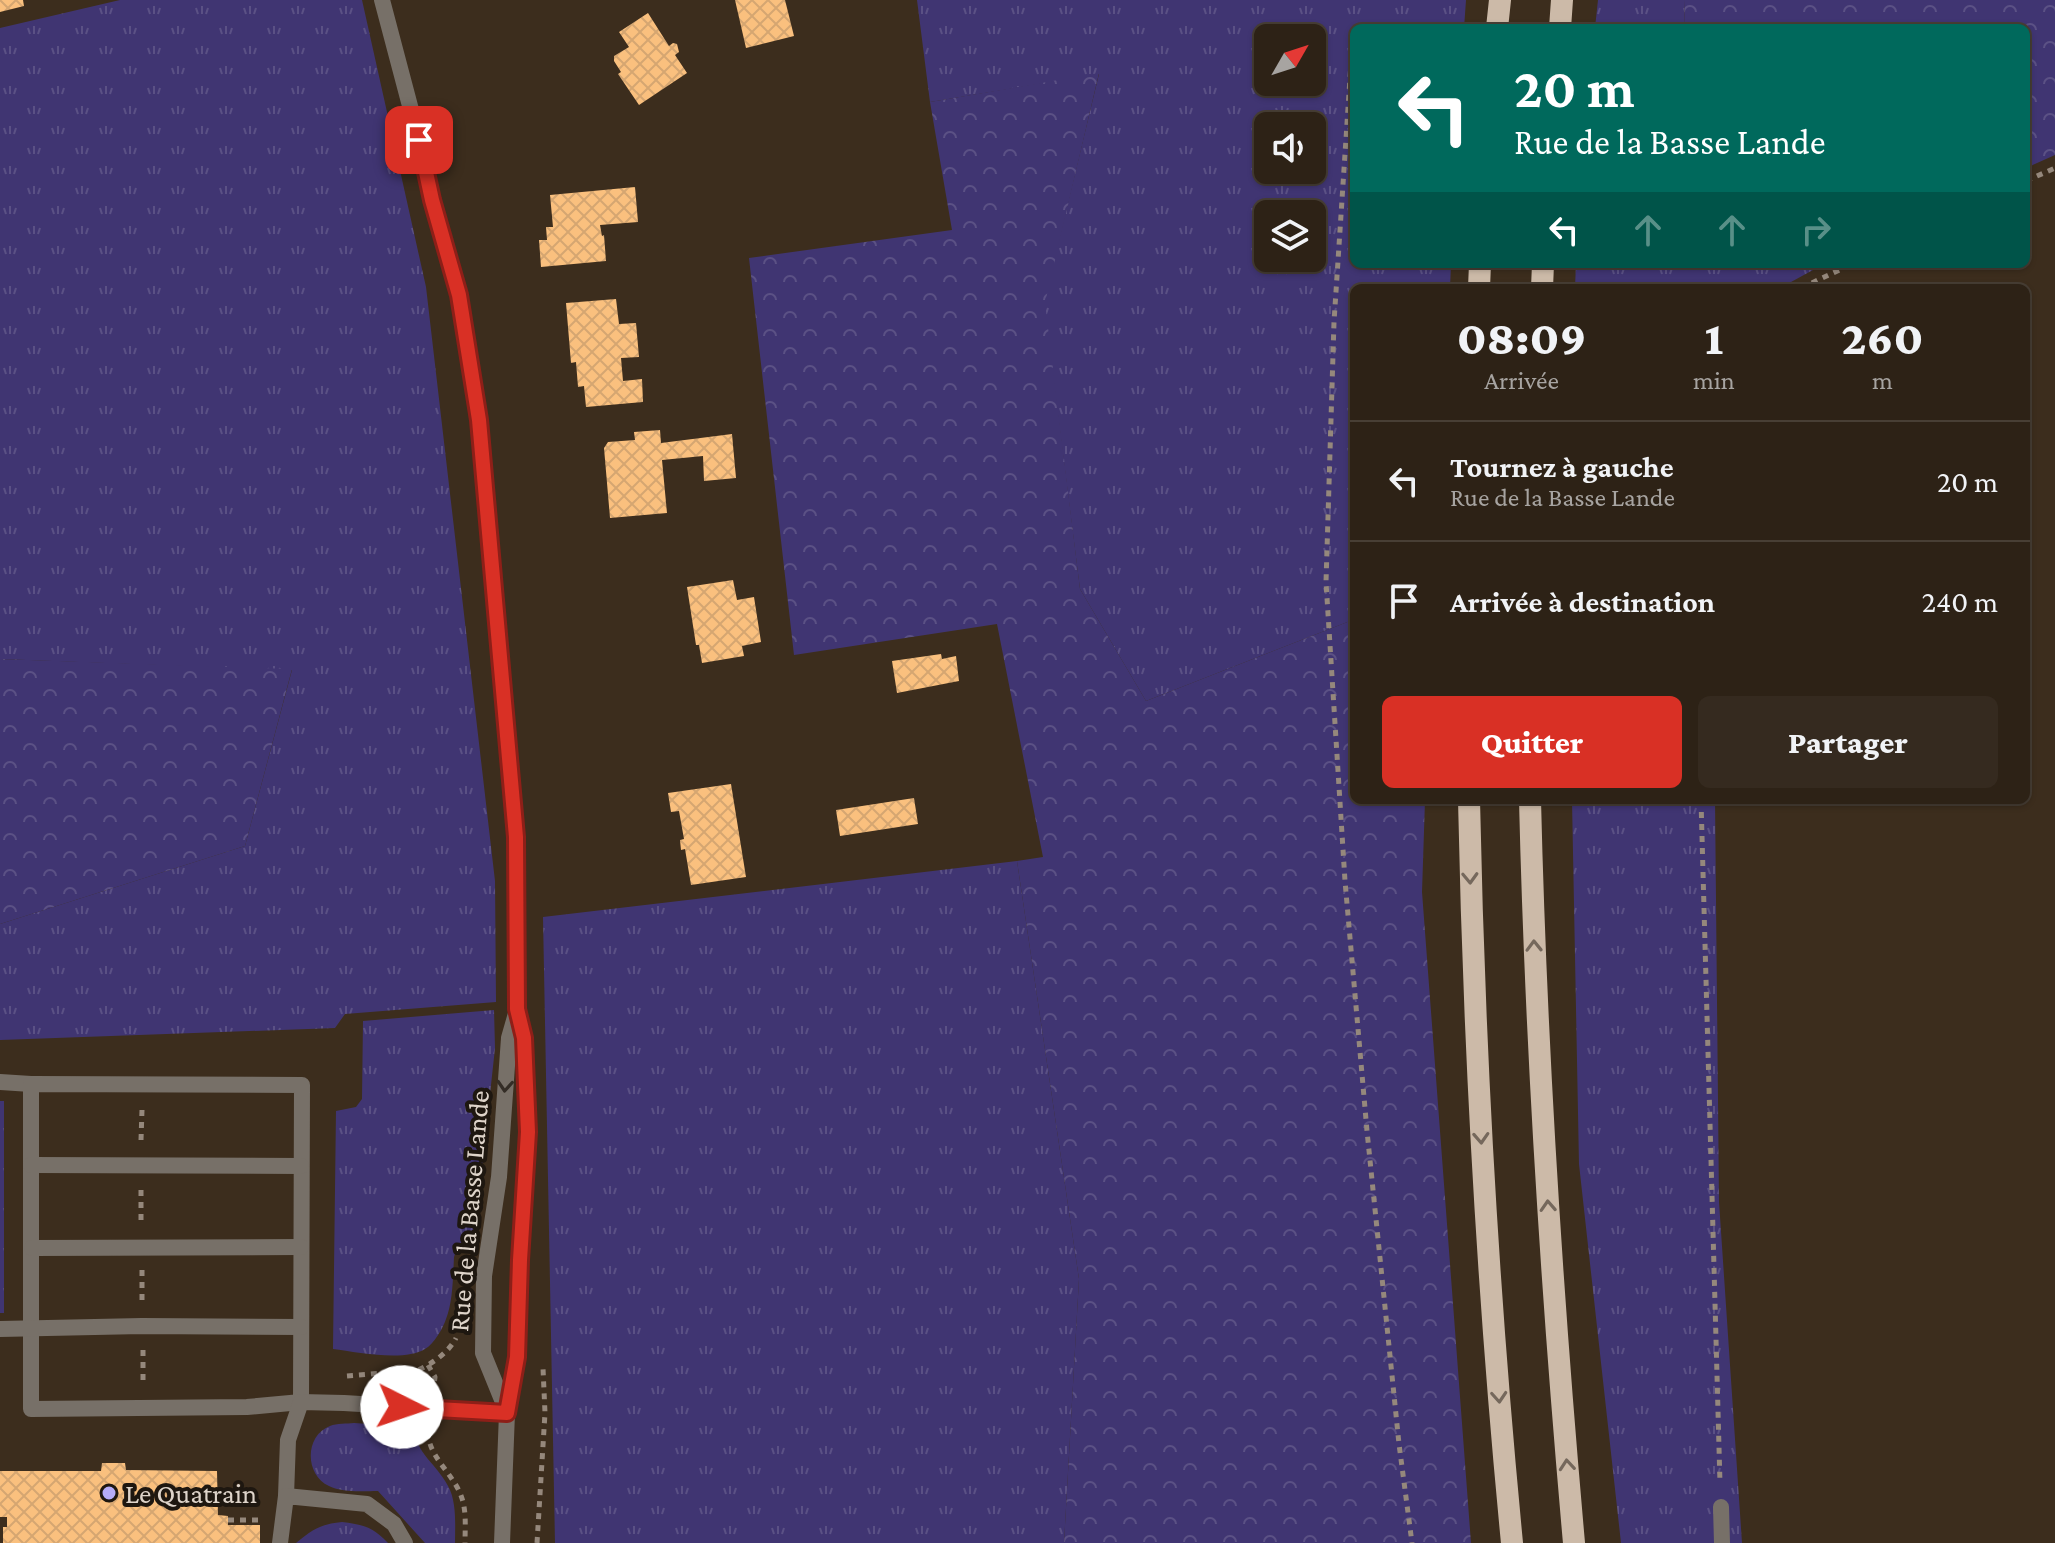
<!DOCTYPE html>
<html lang="fr">
<meta charset="utf-8">
<style>
body{margin:0;font-family:"Crimson Pro",serif;background:#352a1f;color:#f1f3f6;height:100vh;display:flex;flex-direction:column;font-size:30px;white-space:nowrap}
*{box-sizing:border-box;margin:0}
p{font-size:26px;color:#a7a4a1}
.icon{flex:none;width:44px;height:44px;fill:none;stroke:currentColor;stroke-width:2;stroke-linecap:round;stroke-linejoin:round}
.map{position:relative;flex:1;overflow:hidden}
.sheet{position:absolute;left:1350px;top:284px;width:680px;height:520px;display:flex;flex-direction:column;background:#2d2216;border-radius:12px;box-shadow:0 2px 6px #0004,0 0 0 2px #483f35}
.sheet>*{flex:none}
.top-card{position:absolute;left:1350px;top:24px;width:680px;height:244px;border-radius:12px;box-shadow:0 2px 6px #0004,0 0 0 2px #483f35;background:#00695c;color:#fff;overflow:hidden}
.needle{width:52px;rotate:51deg}
.tools{position:absolute;left:1254px;top:24px;display:grid;gap:16px}
.tools a{display:grid;place-items:center;width:72px;height:72px;border-radius:12px;background:#2d2216;box-shadow:0 2px 6px #0004,0 0 0 2px #483f35;font-size:40px}
.pin{position:absolute;display:grid;place-items:center;width:68px;height:68px;color:#fff;margin:-34px;border-radius:16px;box-shadow:0 4px 12px #0006}
.me{position:absolute;width:88px;margin:-44px;rotate:94deg;stroke-linejoin:round;filter:drop-shadow(0 0 6px #0008)}
.turn{display:flex;align-items:center;gap:28px;height:168px;padding:0 32px;font-size:36px}
.turn .icon{width:104px;height:104px;stroke-width:2.5}
.turn b{display:block;font-size:56px;line-height:68px}
.lanes{display:flex;align-items:center;height:76px;padding:0 32px;background:#0003;justify-content:center;gap:40px;direction:ltr}
.lanes .off{opacity:.35}
.eta{display:flex;justify-content:space-evenly;align-items:center;height:136px;text-align:center}
.eta b{font-size:48px;font-weight:800;line-height:56px}
.action{display:flex;gap:16px;margin-top:auto;padding:16px 32px}
.action a{flex:1;height:92px;border-radius:12px;background:#d93025;color:#fff;font-size:32px;font-weight:800;line-height:92px;text-align:center}
.action a+a{background:#352a1f;color:#f1f3f6}
ul{padding:0;list-style:none}
li{display:flex;align-items:center;gap:24px;height:120px;padding:0 32px;border-top:2px solid #483f35}
li div{flex:1}
li b{display:block;font-size:30px}
li em{font-style:normal}
.map>svg:first-child{display:block}
</style>
<div class="map">
<svg width="2055" height="1543" viewBox="0 0 2055 1543">
<defs>
<pattern id="grass-tufts" width="24" height="20" patternUnits="userSpaceOnUse" patternTransform="scale(2)"><rect width="24" height="20" fill="#403572"/><path d="M3 7l-1-3M5 7V3M7 7l1-3M15 17l-1-3M17 17v-4M19 17l1-3" fill="none" stroke="#5b5185"/></pattern>
<pattern id="forest-crowns" width="20" height="18" patternUnits="userSpaceOnUse" patternTransform="scale(2)"><rect width="20" height="18" fill="#403572"/><path d="M2 6a3 3 0 1 1 6 0M12 15a3 3 0 1 1 6 0" fill="none" stroke="#5b5185"/></pattern>
<pattern id="building-cross-hatch" width="8" height="8" patternUnits="userSpaceOnUse" patternTransform="scale(2)"><rect width="8" height="8" fill="#fac07e"/><path d="M0 0l8 8M0 8l8-8" fill="none" stroke="#d5a671"/></pattern>
</defs>
<rect width="100%" height="100%" fill="#3c2d1d"/>
<g fill="url(#grass-tufts)" fill-rule="evenodd">
<polygon points="120,0 362,0 426,287 495,881 496,1002 345,1014 335,1028 0,1040 0,924 245,846 292,670 0,659 0,28"/>
<path d="M917,0H1466L1464,28H1354V264H1451L1450,288H1354V621H1350L1146,701L1080,589L1044,303L1099,74L930,102ZM1268,38H1312V82H1268ZM1268,126H1312V170H1268ZM1268,214H1312V258H1268Z"/>
<polygon points="1598,0 1685,0 1684,28 1595,28"/>
<polygon points="1576,264 1824,264 1780,288 1575,288"/>
<polygon points="1572,800 1715,800 1719,1202 1742,1543 1621,1543 1579,1164"/>
<polygon points="1017,861 1079,1279 1064,1543 555,1543 543,917"/>
<path d="M494,1010L495,1048L475,1232L457,1248L454,1257C453,1275 453,1302 446,1319C443,1328 434,1344 425,1349C404,1362 357,1352 333,1349L336,1111L356,1107L362,1099L363,1021Z"/>
<rect x="0" y="1101" width="4" height="212"/>
<path d="M354,1423L413,1427C417,1455 436,1463 448,1486C457,1502 455,1525 455,1543H425L378,1491C363,1491 343,1493 329,1486C305,1475 304,1436 330,1426C337,1423 347,1424 354,1423Z"/>
<path d="M342,1522C364,1525 373,1527 388,1543H296C313,1529 321,1524 342,1522Z"/>
</g>
<g fill="url(#forest-crowns)">
<polygon points="1685,0 2055,0 2055,155 2026,168 2026,28 1684,28"/>
<polygon points="1099,73 1045,303 1080,589 1146,701 1350,621 1354,621 1354,800 1425,800 1422,892 1471,1543 1064,1543 1079,1279 1017,861 1043,857 997,624 794,655 749,258 952,230 930,102"/>
<polygon points="0,659 292,669 245,846 0,924"/>
</g>
<g fill="url(#building-cross-hatch)">
<polygon points="0,0 23,0 24,6 0,12"/>
<polygon points="735,0 785,0 794,36 746,48"/>
<polygon points="648,13 669,46 673,43 677,44 679,52 675,55 687,73 639,105 618,74 621,72 614,61 614,56 629,47 619,32"/>
<polygon points="635,187 638,222 600,225 602,236 604,235 606,261 541,267 539,240 547,240 546,227 553,227 550,195"/>
<polygon points="616,299 619,324 636,323 639,357 621,358 623,381 642,379 643,402 586,407 584,386 578,387 576,362 571,363 566,303"/>
<polygon points="660,430 661,443 732,434 736,478 704,481 703,456 662,460 667,513 610,518 604,448 608,442 635,440 634,432"/>
<polygon points="733,580 737,600 754,597 761,642 742,646 744,656 702,663 699,645 696,645 687,587"/>
<polygon points="941,654 942,659 956,656 959,681 897,693 892,661"/>
<polygon points="731,784 746,877 691,885 685,849 681,850 680,840 684,839 679,811 671,812 668,793"/>
<polygon points="914,798 918,824 840,836 836,810"/>
<polygon points="102,1463 125,1463 126,1470 217,1471 218,1515 228,1516 228,1525 260,1525 260,1543 3,1543 3,1527 7,1527 7,1517 0,1517 0,1471 101,1471"/>
</g>
<g fill="none" stroke-linecap="round" stroke-linejoin="round">
<g stroke="#95887c" stroke-width="5" stroke-dasharray="6 6" stroke-linecap="butt">
<polyline points="1352,47 1334,322 1326,582 1345,881 1367,1131 1399,1444 1412,1543"/>
<polyline points="2026,181 2055,168"/>
<polyline points="1801,288 1852,264"/>
<polyline points="1701,800 1720,1483"/>
<polyline points="141,1140 142,1110"/>
<polyline points="141,1190 141,1224"/>
<polyline points="142,1270 142,1304"/>
<polyline points="143,1350 143,1384"/>
<polyline points="428,1365 435,1377 434,1386"/>
<path d="M347,1376L418,1370C432,1364 449,1352 456,1338"/>
<path d="M428,1432C428,1455 451,1472 460,1493C467,1509 465,1526 465,1543"/>
<polyline points="228,1520 259,1520"/>
<polyline points="537,1543 545,1413 543,1368"/>
</g>
<g stroke="#777068" stroke-width="16">
<polyline points="0,1082 31,1084"/>
<polygon points="31,1084 302,1085 301,1402 247,1407 31,1409"/>
<polyline points="31,1165 301,1166"/>
<polyline points="32,1248 301,1247"/>
<polyline points="0,1329 142,1326 301,1327"/>
<polyline points="286,1496 288,1440 301,1402 344,1403 507,1413"/>
<polyline points="280,1543 286,1496 367,1504 394,1524 405,1543"/>
</g>
<g stroke="#777068" stroke-width="16">
<polyline points="382,0 419,140 432,200 459,295 479,420 516,837 517,1009 524,1038 528,1132 520,1260 517,1357 507,1413 502,1543"/>
<polyline points="507,1412 483,1353 484,1276 499,1177 509,1038 517,1010"/>
<polyline points="1721,1507 1722,1543"/>
</g>
<g stroke="#ccbaa8" stroke-width="22">
<polyline points="1497,28 1500,0"/>
<polyline points="1560,28 1562,0"/>
<polyline points="1479,288 1480,264"/>
<polyline points="1542,288 1543,264"/>
<path d="M1469,800C1474,1048 1488,1296 1512,1543"/>
<path d="M1530,800C1536,1048 1552,1296 1574,1543"/>
</g>
</g>
<defs><path id="oneway-chevron" d="M-2-3.5L2.5 0L-2 3.5" fill="none" stroke-width="1.6" stroke-linecap="round" stroke-linejoin="round" transform="scale(2)"/></defs>
<g stroke="#75685c">
<use href="#oneway-chevron" transform="translate(1470 878) rotate(88)"/>
<use href="#oneway-chevron" transform="translate(1534 946) rotate(-91)"/>
<use href="#oneway-chevron" transform="translate(1481 1138) rotate(87)"/>
<use href="#oneway-chevron" transform="translate(1548 1206) rotate(-93)"/>
<use href="#oneway-chevron" transform="translate(1499 1397) rotate(86)"/>
<use href="#oneway-chevron" transform="translate(1567 1465) rotate(-95)"/>
</g>
<use stroke="#342d26" href="#oneway-chevron" transform="translate(505 1086) rotate(94)"/>
<g fill="none" stroke-linecap="round" stroke-linejoin="round">
<g stroke="#8d1f18" stroke-width="20">
<polyline id="route" points="402,1407 507,1413 517,1357 520,1260 528,1132 524,1038 517,1009 516,837 479,420 459,295 432,200 419,140"/>
</g>
<use href="#route" stroke="#d93025" stroke-width="14"/>
</g>
<circle fill="#b5acf8" stroke="#1e1710" stroke-width="3" cx="109" cy="1493" r="8"/>
<g text-anchor="middle" dominant-baseline="central" stroke-width="8" stroke-linejoin="round" paint-order="stroke">
<g font-size="28" fill="#ded4ca" stroke="#1e1710">
<text transform="translate(469 1211) rotate(-85)">Rue de la Basse Lande</text>
</g>
<g font-size="28" fill="#ded4ca" stroke="#1e1710" text-anchor="start">
<text x="125" y="1493">Le Quatrain</text>
</g>
</g>
</svg>
<div class="tools">
<a><svg class="needle" viewBox="-14 -14 28 28"><path d="M0-13l5 13h-10z" fill="#e53935"/><path d="M0 13l5-13h-10z" fill="#a7a4a1"/></svg></a>
<a><svg class="icon" aria-label="sound" viewBox="0 0 24 24"><path d="M4 9h4l5-4v14l-5-4H4zM17 9q2 3 0 6"/></svg></a>
<a><svg class="icon" aria-label="layers" viewBox="0 0 24 24"><path d="M12 4l9 5-9 5-9-5zM3 14l9 5 9-5"/></svg></a>
</div>
<div class="pin" style="left:419px;top:140px;background:#d93025"><svg class="icon" aria-label="arrive" viewBox="0 0 24 24"><path d="M6 21V4h12l-3 4 3 4H6"/></svg></div>
<svg class="me" style="left:402px;top:1407px" viewBox="-20 -20 40 40"><circle r="19" fill="#fff"/><path d="M0-13L10 11 0 6-10 11z" fill="#d93025"/></svg>
<div class="top-card">
<div class="turn"><svg class="icon" aria-label="left" viewBox="0 0 24 24"><path d="M17 20v-9H6M10 6l-5 5 5 5"/></svg><div><b>20 m</b>Rue de la Basse Lande</div></div>
<div class="lanes"><svg class="icon" aria-label="left" viewBox="0 0 24 24"><path d="M17 20v-9H6M10 6l-5 5 5 5"/></svg><svg class="icon off" aria-label="ahead" viewBox="0 0 24 24"><path d="M12 20V5M6 11l6-6 6 6"/></svg><svg class="icon off" aria-label="ahead" viewBox="0 0 24 24"><path d="M12 20V5M6 11l6-6 6 6"/></svg><svg class="icon off" aria-label="right" viewBox="0 0 24 24"><path d="M7 20v-9h11M14 6l5 5-5 5"/></svg></div>
</div>
<section class="sheet">
<div class="eta">
<div><b>08:09</b><p>Arrivée</p></div>
<div><b>1</b><p>min</p></div>
<div><b>260</b><p>m</p></div>
</div>
<ul>
<li><svg class="icon" aria-label="left" viewBox="0 0 24 24"><path d="M17 20v-9H6M10 6l-5 5 5 5"/></svg><div><b>Tournez à gauche</b><p>Rue de la Basse Lande</p></div><em>20 m</em></li>
<li><svg class="icon" aria-label="arrive" viewBox="0 0 24 24"><path d="M6 21V4h12l-3 4 3 4H6"/></svg><div><b>Arrivée à destination</b></div><em>240 m</em></li>
</ul>
<div class="action"><a>Quitter</a><a>Partager</a></div>
</section>
</div>
